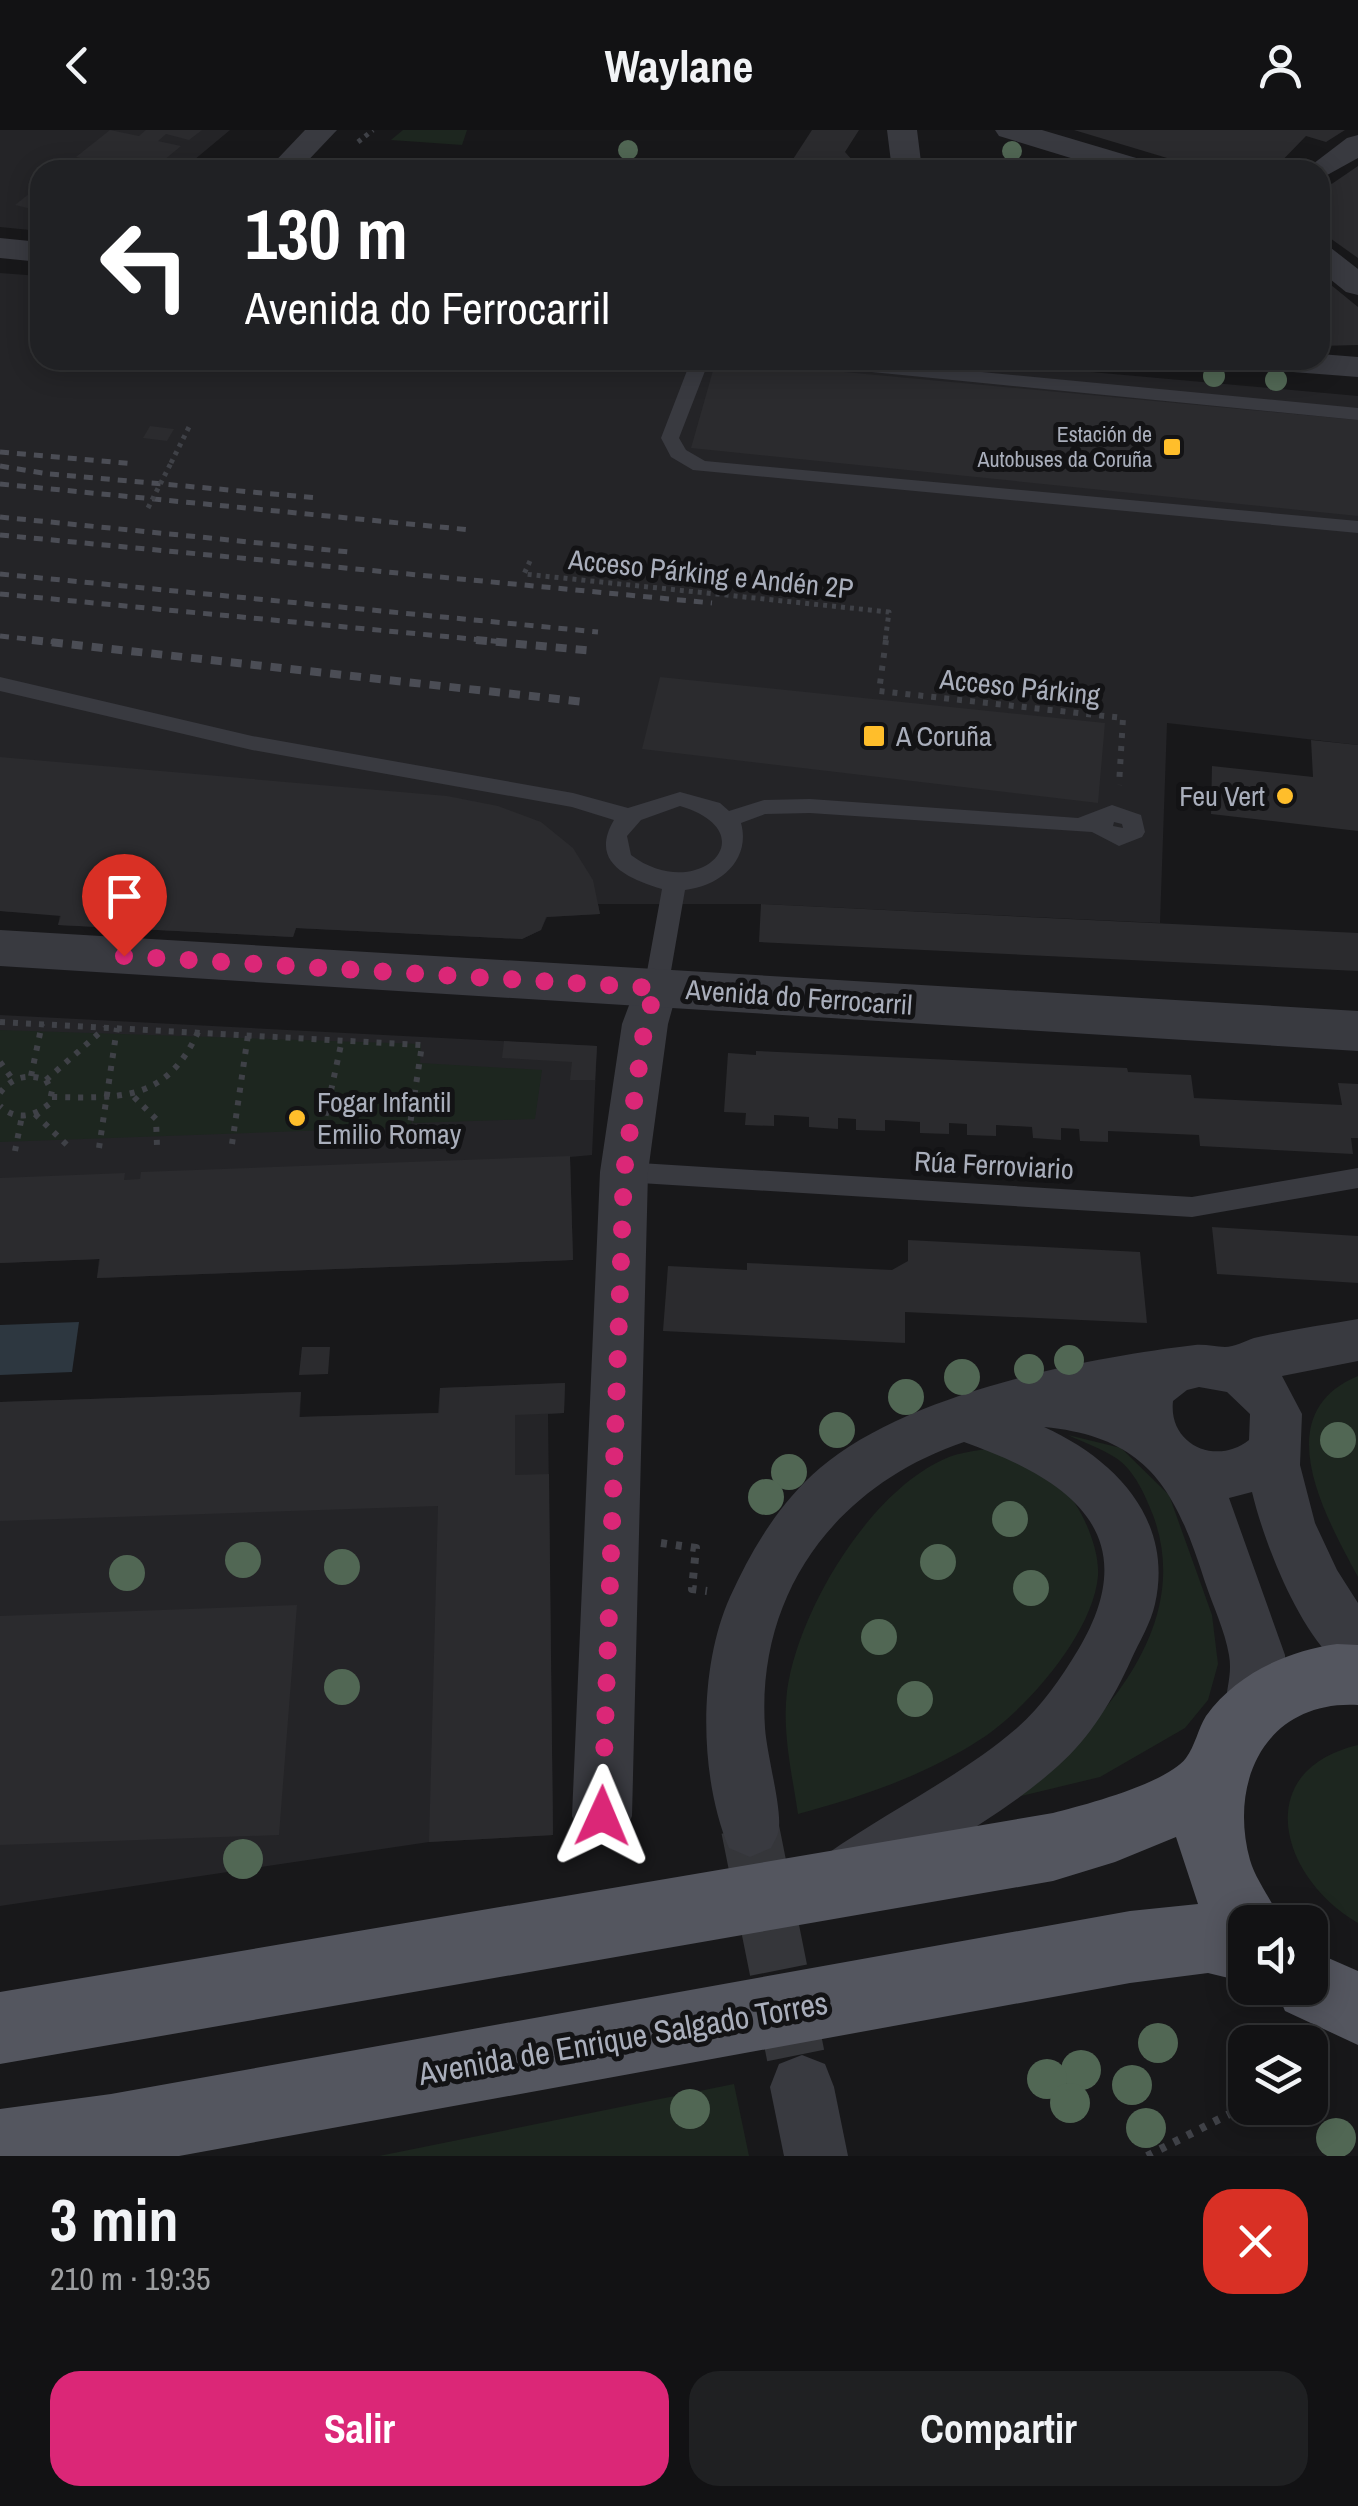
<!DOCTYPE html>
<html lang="es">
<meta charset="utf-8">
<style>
body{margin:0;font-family:"Archivo Narrow",sans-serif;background:#1f2022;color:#f1f3f6;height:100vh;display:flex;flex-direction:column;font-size:38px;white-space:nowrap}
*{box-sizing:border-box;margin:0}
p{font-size:32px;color:#9c9ea0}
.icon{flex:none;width:55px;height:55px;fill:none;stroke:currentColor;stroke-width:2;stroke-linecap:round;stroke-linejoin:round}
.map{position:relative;height:2026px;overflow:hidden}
.details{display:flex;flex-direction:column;background:#121214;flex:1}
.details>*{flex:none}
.top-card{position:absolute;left:30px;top:30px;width:1300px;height:210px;border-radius:30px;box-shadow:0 5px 25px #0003,0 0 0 2px #313234;background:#202124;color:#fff;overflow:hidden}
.fabs{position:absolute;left:1228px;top:1775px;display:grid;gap:20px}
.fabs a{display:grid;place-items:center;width:100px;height:100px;border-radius:20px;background:#121214;box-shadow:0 5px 25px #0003,0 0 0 2px #313234;font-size:50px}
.pin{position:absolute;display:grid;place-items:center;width:85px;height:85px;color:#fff;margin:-102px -42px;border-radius:50% 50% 50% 0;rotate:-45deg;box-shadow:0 0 10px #0007}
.pin .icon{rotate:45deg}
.me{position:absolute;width:110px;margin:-55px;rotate:1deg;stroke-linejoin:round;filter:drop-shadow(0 0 8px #0008)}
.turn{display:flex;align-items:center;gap:35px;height:210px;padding:0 50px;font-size:45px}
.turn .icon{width:130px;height:130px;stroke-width:2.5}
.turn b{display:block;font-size:70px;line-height:85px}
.round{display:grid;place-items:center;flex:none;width:105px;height:105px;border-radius:30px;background:#1f2022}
.head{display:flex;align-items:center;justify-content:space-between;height:170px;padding:0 50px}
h1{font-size:60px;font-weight:700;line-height:75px}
.action{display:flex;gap:20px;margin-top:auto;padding:20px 50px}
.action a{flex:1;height:115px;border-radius:30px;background:#db2777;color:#fff;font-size:40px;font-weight:700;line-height:115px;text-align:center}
.action a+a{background:#1f2022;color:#f1f3f6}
header{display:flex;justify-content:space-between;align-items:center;height:130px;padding:0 50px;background:#121214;font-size:45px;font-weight:700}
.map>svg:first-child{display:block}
</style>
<header><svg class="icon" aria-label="back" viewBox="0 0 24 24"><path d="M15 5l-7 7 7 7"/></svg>Waylane<svg class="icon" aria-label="person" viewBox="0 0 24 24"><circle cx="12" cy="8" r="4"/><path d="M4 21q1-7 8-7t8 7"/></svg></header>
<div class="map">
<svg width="1358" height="2026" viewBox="0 0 1358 2026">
<rect width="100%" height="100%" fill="#18181a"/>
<g fill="#242427">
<polygon points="0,0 230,0 182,40 40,40 40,101 0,97"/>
<polygon points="0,143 40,146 40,230 957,230 1358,266 1358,615 1167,593 1160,793 761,774 598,774 600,784 547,787 541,800 522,809 296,798 293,807 58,795 60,785 0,781"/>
<polygon points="0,885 597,916 592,1025 570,1027 573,1130 97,1148 99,1129 0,1133"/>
<polygon points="565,1253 564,1283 548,1284 553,1705 429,1712 0,1776 0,1272 301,1262 300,1287 438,1283 440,1258"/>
</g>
<g fill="#1d261f">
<polygon points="403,0 467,0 462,15 391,10"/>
<polygon points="0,900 421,914 420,933 542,940 535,989 413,993 417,952 411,997 0,1012"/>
<path d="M1358,1246V1447C1326,1387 1266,1284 1358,1246Z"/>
<path d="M1068,1305L1121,1318L1169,1365L1212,1485L1218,1534L1208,1570L1185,1598L1100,1647L1013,1668C1094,1601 1196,1501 1153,1385C1145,1365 1135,1341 1116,1328C1102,1319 1083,1312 1068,1305Z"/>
<path d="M986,1319C1006,1328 1046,1342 1061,1356C1081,1375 1100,1418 1098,1446C1093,1503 1027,1579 981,1609C926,1645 861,1667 798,1684C792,1644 782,1602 787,1561C798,1481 870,1359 949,1327C960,1323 974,1321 986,1319Z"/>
<path d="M1358,1615V1793C1281,1749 1249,1641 1358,1615Z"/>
<polygon points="734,1954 749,2026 379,2026"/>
</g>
<polygon fill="#2d3740" points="79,1192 72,1242 0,1245 0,1195"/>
<g fill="#2b2b2e">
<polygon points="110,0 139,6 146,0 202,0 189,10 166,4 158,11 181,16 152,40 95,40 103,34 76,27"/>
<polygon points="812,0 859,0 845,22 861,40 786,40"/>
<polygon points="1074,0 1345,0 1326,12 1306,6 1273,40 1207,40"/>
<polygon points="488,28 583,37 583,40 483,40"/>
<polygon points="1048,28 1084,39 1084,40 1026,40"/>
<polygon points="1358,36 1358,128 1320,101 1320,62"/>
<polygon points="40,55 40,81 15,75"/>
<polygon points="1320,146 1358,177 1358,215 1320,216"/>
<polygon points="716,230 1358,290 1358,386 691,318"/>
<polygon points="150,296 174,299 167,311 143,308"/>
<polygon points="660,547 1105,593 1098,673 642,619"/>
<polygon points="1311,610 1358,615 1358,701 1211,684 1212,636 1313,647"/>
<polygon points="0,627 447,666 498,676 541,692 573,718 593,750 600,784 546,787 541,800 522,809 296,798 293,807 58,795 61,786 0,781"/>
<polygon points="761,774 1358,803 1358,841 759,812"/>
<polygon points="504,911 597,916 595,950 570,950 572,932 502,928"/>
<polygon points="756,921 1127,938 1128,942 1191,945 1194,968 1342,975 1338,953 1358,954 1358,1008 1351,1008 1353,1024 1200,1016 1199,1005 1108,1001 1108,1012 1080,1011 1079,999 1061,998 1061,1010 1033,1008 1032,997 996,995 996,1006 967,1005 967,994 949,993 949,1004 920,1003 920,992 885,990 885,1001 856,1000 856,989 838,988 838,999 809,997 809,987 774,985 774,996 745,995 746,983 724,982 728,923 756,925"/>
<polygon points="570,1026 573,1130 97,1148 100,1129 0,1133 0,1048 125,1043 124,1050 140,1049 141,1042"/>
<polygon points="1212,1097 1358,1106 1358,1153 1217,1144"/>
<polygon points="908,1110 1140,1122 1147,1193 905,1182 905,1213 663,1201 668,1136 747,1140 747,1133 892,1140 908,1131"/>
<polygon points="302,1217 330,1217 328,1244 299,1245"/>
<polygon points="565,1253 564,1283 515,1285 515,1345 549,1344 553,1705 429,1712 438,1376 0,1391 0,1272 301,1262 299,1287 439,1283 440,1258"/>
<polygon points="297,1475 279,1705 0,1715 0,1486"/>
</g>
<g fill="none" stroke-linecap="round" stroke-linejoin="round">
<polyline stroke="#35363a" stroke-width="58" stroke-dasharray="58 29" stroke-linecap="butt" points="750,1698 802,1957"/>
<g stroke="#3f4147" stroke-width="5" stroke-dasharray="4 5" stroke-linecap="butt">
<polyline points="358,12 373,0"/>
<polyline points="171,333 191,293"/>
<polyline points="530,431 524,444 889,482 885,512"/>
</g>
<g stroke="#3f4147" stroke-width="6" stroke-dasharray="5 8" stroke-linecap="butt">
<polyline points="886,510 879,561 1123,588 1119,655"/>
<polyline points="0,892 422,915 408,1008"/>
<polyline points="0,932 13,950"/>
<polyline points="31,946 42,894"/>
<polyline points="46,950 105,898"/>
<path d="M0,963C12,947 27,943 46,950L52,961L49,974C33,987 16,991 0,976"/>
<path d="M52,967C120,968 166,972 198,902"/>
<polyline points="134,967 156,989 157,1016"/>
<polyline points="35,984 71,1019"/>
<polyline points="320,1011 342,910"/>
<polyline points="232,1014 248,905"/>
<polyline points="99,1018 117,898"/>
<polyline points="15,1021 22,986"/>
</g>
<g stroke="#3f4147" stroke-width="8" stroke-dasharray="6 9" stroke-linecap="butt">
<polyline points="661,1413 696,1418 692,1459 707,1461"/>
<polyline points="1310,1948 1331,1928"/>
<polyline points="1147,2026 1245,1976"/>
</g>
<g fill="#393a40" fill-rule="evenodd">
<polygon points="697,230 719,230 705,241 679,308 686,320 705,331 1358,391 1358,403 693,340 671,327 661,308 688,238"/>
<polygon points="792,230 857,230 1358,278 1358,290 801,235"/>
<path d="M0,547L252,606L573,663L628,678L680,662L720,673L729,681L764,670L810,669L1078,688L1112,675L1141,685L1145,702L1142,707L1119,716L1092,702L810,683L765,684L741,693C751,729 721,756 685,760L668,858L656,867L644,858L662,759C627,748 589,732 614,690L572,677L252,620L0,561ZM680,676C770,703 697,775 631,725L627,706L641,690ZM1114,692L1122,694L1123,698L1113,696Z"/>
<polygon points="624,1032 1192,1067 1358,1038 1358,1058 1192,1087 624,1052 615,1049 611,1042 615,1035"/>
</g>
<g fill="#393a40" fill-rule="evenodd">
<polygon points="305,0 337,0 299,40 267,40"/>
<polygon points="887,0 917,0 922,40 892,40"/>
<polygon points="995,0 1042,0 1153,33 1157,40 1110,40 999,6"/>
<polygon points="1358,5 1358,28 1320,49 1320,40 1305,40 1347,8"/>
<polygon points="0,108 40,112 40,132 0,128"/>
<polygon points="1320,115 1331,118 1358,139 1358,165 1346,162 1320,141"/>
<polygon points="1320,224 1358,227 1358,247 1268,240 1256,237 1251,230 1320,230"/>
<polygon points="656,842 672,846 678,858 668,894 648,1042 632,1686 623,1706 602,1715 581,1706 572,1686 600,1042 622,894 640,846"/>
<path d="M1358,1189V1231L1282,1246L1302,1284L1300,1335L1315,1393L1337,1440L1358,1473V1542C1351,1539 1342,1537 1336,1532C1297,1497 1264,1412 1252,1362L1229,1368L1285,1525L1286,1552L1271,1599L1251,1607L1231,1599C1218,1571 1234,1554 1229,1525C1225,1501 1213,1476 1205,1452C1176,1361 1149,1307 1044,1297C1115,1329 1174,1390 1155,1474C1151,1493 1139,1512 1131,1530C1114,1568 1090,1608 1058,1636C1003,1686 930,1722 869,1766L848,1775L827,1766L818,1745L827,1724C888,1681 960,1647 1017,1598C1042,1576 1061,1548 1078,1520C1148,1403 1068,1349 964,1312C837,1355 756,1462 765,1598C767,1625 781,1675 779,1697C779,1704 774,1712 771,1718L750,1727L729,1718C699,1647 698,1538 730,1467C752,1419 779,1373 820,1338C906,1264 1084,1228 1195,1215C1206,1214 1215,1217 1225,1217C1234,1217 1245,1211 1254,1208C1288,1200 1324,1195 1358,1189ZM1199,1257L1227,1262L1250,1284L1249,1310C1217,1336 1168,1315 1173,1271L1187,1260Z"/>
<polygon points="802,1925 825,1934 834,1957 848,2026 784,2026 770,1957 779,1934"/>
</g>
<polygon fill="#393a40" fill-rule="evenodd" points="0,800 1358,881 1358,921 0,836"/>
<g fill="#54565f" fill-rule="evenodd">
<path d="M1337,1514L1358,1515V1575C1267,1570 1228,1650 1250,1730C1256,1751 1273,1771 1281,1792H1245V1852L1208,1843L1130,1853L179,2026H0V1979L111,1964L1130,1781L1198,1774L1176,1707L1115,1732L1053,1751L0,1934V1862L1053,1683C1085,1675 1167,1653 1186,1628C1195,1616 1198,1599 1206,1586C1236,1544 1287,1521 1337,1514Z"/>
<polygon points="1310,1820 1358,1841 1358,1915 1285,1881 1275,1858 1310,1858"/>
</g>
<g stroke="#4b4d55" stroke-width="5" stroke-dasharray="9 8" stroke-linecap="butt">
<polyline points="0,322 135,334"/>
<polyline points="0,336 49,344"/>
<polyline points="50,344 319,368"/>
<polyline points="0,354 471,400"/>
<polyline points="0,387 349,422"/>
<polyline points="0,405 712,473"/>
<polyline points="0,444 598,502"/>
<polyline points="0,464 503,512"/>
<polyline points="0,506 54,512"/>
</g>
<g stroke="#4b4d55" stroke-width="8" stroke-dasharray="11 9" stroke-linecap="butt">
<polyline points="32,510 584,572"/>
<polyline points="476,510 595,521"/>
</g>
<polyline stroke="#3f4147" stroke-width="5" stroke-dasharray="4 5" stroke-linecap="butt" points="148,378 171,333"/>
</g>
<g fill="#516754">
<circle cx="628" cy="20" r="10"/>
<circle cx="1012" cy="21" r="10"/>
<circle cx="1214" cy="246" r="11"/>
<circle cx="1276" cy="250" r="11"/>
<circle cx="1069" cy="1230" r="15"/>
<circle cx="1029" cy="1239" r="15"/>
<circle cx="962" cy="1247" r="18"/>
<circle cx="906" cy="1267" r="18"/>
<circle cx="837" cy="1300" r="18"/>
<circle cx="1338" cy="1310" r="18"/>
<circle cx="789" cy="1342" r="18"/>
<circle cx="766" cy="1367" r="18"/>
<circle cx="1010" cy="1389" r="18"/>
<circle cx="243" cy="1430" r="18"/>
<circle cx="938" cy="1432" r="18"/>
<circle cx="342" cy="1437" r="18"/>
<circle cx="127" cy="1443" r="18"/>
<circle cx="1031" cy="1458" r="18"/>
<circle cx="879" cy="1507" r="18"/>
<circle cx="342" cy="1557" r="18"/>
<circle cx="915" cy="1569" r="18"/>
<circle cx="243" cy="1729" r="20"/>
<circle cx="1158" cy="1913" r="20"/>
<circle cx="1081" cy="1940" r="20"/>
<circle cx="1047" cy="1949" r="20"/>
<circle cx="1132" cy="1955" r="20"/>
<circle cx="1070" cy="1973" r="20"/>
<circle cx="690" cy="1979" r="20"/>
<circle cx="1146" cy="1998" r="20"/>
<circle cx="1336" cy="2008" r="20"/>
</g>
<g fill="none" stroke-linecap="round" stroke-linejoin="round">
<polyline stroke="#db2777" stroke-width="18" stroke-dasharray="0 32.4" points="124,826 656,858 645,894 624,1042 602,1686"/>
</g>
<g fill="#ffbe2b" stroke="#131315" stroke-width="4">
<rect x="1162" y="307" width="20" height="20" rx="5"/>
<rect x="862" y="594" width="24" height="24" rx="5"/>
<circle cx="1285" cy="666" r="10"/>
<circle cx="297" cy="988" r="10"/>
</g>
<g text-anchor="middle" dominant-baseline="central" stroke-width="10" stroke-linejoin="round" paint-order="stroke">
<g font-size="22" fill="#a9aebb" stroke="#131315" text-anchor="end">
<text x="1152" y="304">Estación de<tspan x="1152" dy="25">Autobuses da Coruña</tspan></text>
</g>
<g font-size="28" fill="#a9aebb" stroke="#131315">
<text transform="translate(711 444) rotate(6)">Acceso Párking e Andén 2P</text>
<text transform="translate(1020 557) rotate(6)">Acceso Párking</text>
<text transform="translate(799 867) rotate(4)">Avenida do Ferrocarril</text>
<text transform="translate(994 1035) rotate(3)">Rúa Ferroviario</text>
</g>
<g font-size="28" fill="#a9aebb" stroke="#131315" text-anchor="start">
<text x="896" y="606">A Coruña</text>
<text x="1265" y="666" text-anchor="end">Feu Vert</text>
<text x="317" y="972">Fogar Infantil<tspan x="317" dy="32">Emilio Romay</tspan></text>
</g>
<g font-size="32" fill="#a9aebb" stroke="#131315">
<text transform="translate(623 1908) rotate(-10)">Avenida de Enrique Salgado Torres</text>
</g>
</g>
</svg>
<div class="fabs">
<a><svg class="icon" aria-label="sound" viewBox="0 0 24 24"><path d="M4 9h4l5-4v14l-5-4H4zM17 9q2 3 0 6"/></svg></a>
<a><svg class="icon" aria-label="layers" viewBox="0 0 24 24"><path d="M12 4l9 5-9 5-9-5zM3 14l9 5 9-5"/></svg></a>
</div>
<div class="pin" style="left:124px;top:826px;background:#d93025"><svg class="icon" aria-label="arrive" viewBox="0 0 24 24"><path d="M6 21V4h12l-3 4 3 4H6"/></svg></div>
<svg class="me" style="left:602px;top:1686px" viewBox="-20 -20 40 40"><path d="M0-17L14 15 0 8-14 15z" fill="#db2777" stroke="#fff" stroke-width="4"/></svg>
<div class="top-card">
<div class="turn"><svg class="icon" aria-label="left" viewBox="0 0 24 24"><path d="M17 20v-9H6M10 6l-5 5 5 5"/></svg><div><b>130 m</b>Avenida do Ferrocarril</div></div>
</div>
</div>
<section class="details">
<div class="head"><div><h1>3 min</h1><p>210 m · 19:35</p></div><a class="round" style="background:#d93025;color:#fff"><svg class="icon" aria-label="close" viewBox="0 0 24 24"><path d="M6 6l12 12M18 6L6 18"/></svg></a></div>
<div class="action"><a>Salir</a><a>Compartir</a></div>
</section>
